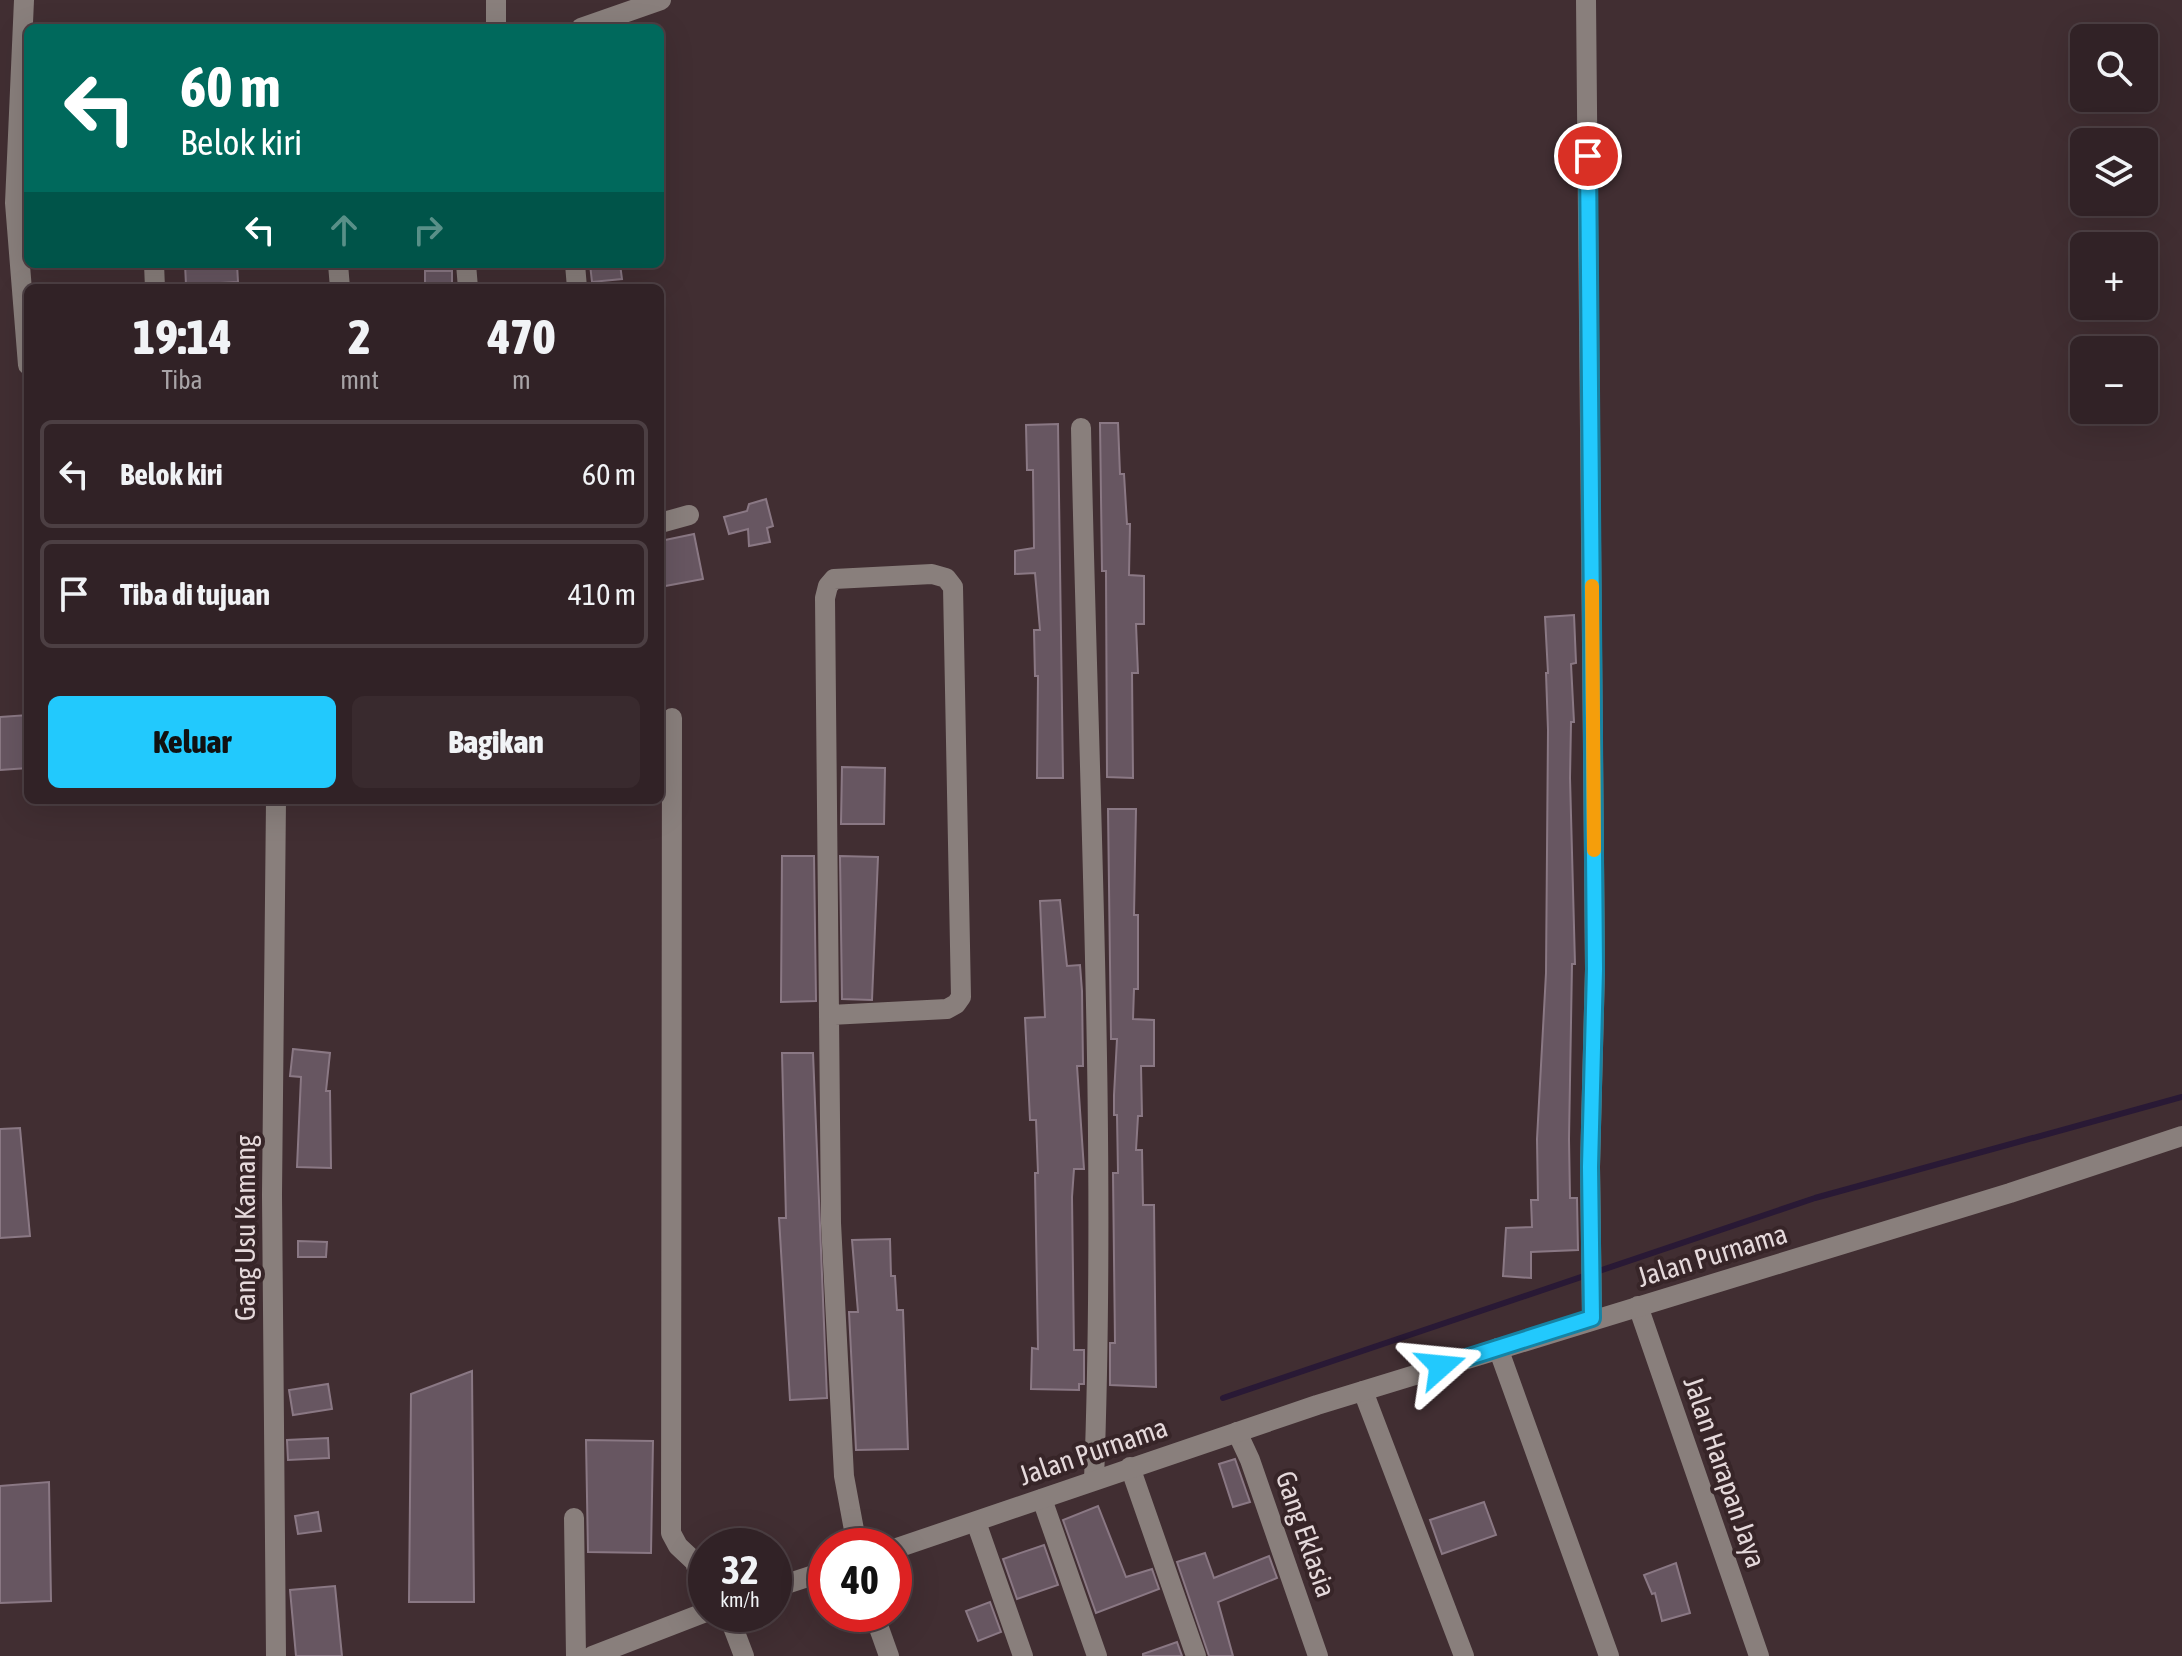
<!DOCTYPE html>
<html lang="id">
<meta charset="utf-8">
<style>
body{margin:0;font-family:"Asap Condensed",sans-serif;background:#392a2e;color:#f1f3f6;height:100vh;display:flex;flex-direction:column;font-size:30px;white-space:nowrap}
*{box-sizing:border-box;margin:0}
p{font-size:26px;color:#a8a4a7}
.icon{flex:none;width:44px;height:44px;fill:none;stroke:currentColor;stroke-width:2;stroke-linecap:round;stroke-linejoin:round}
.map{position:relative;flex:1;overflow:hidden}
.panel{position:absolute;left:24px;top:284px;width:640px;height:520px;display:flex;flex-direction:column;background:#312226;border-radius:12px;box-shadow:0 8px 32px #0002,0 0 0 2px #4c3f43}
.panel>*{flex:none}
.guide{position:absolute;left:24px;top:24px;width:640px;height:244px;border-radius:12px;box-shadow:0 8px 32px #0002,0 0 0 2px #4c3f43;background:#00695c;color:#fff;overflow:hidden}
.fabs{position:absolute;left:2070px;top:24px;display:grid;gap:16px}
.fabs a{display:grid;place-items:center;width:88px;height:88px;border-radius:12px;background:#312226;box-shadow:0 8px 32px #0002,0 0 0 2px #4c3f43;font-size:40px}
.speed{position:absolute;left:688px;top:1528px;display:flex;gap:16px;font-size:40px;font-weight:700;text-align:center}
.speed>*{display:grid;place-content:center;width:104px;height:104px;border-radius:50%;background:#312226;box-shadow:0 8px 32px #0002,0 0 0 2px #4c3f43;line-height:1}
.speed small{font-size:20px;font-weight:400}
.speed .limit{border:12px solid #d22;background:#fff;color:#111}
.pin{position:absolute;display:grid;place-items:center;width:68px;height:68px;color:#fff;margin:-34px;border:4px solid #fff;border-radius:50%;box-shadow:0 2px 8px #0007}
.me{position:absolute;width:88px;margin:-44px;rotate:72deg;stroke-linejoin:round;filter:drop-shadow(0 0 6px #0008)}
.turn{display:flex;align-items:center;gap:28px;height:168px;padding:0 24px;font-size:36px}
.turn .icon{width:104px;height:104px;stroke-width:2.5}
.turn b{display:block;font-size:56px;line-height:68px}
.lanes{display:flex;align-items:center;height:76px;padding:0 24px;background:#0003;justify-content:center;gap:40px;direction:ltr}
.lanes .off{opacity:.35}
.eta{display:flex;justify-content:space-evenly;align-items:center;height:136px;text-align:center}
.eta b{font-size:48px;font-weight:800;line-height:56px}
.action{display:flex;gap:16px;margin-top:auto;padding:16px 24px}
.action a{flex:1;height:92px;border-radius:12px;background:#22c9fd;color:#111;font-size:32px;font-weight:800;line-height:92px;text-align:center}
.action a+a{background:#392a2e;color:#f1f3f6}
ul{padding:0;list-style:none}
li{display:flex;align-items:center;gap:24px;height:108px;margin:0 16px 12px;padding:0 8px;border:4px solid #4c3f43;border-radius:12px}
li div{flex:1}
li b{display:block;font-size:30px}
li em{font-style:normal}
.map>svg:first-child{display:block}
</style>
<div class="map">
<svg width="2182" height="1656" viewBox="0 0 2182 1656">
<rect width="100%" height="100%" fill="#412e32"/>
<g fill="none" stroke-linecap="round" stroke-linejoin="round">
<polyline stroke="#291935" stroke-width="6" points="1223,1398 1815,1198 2182,1097"/>
</g>
<g fill="#675661" stroke="#8a7884" stroke-width="2">
<polygon points="185,264 237,264 238,282 186,285"/>
<polygon points="590,264 620,264 622,279 592,282"/>
<rect x="425" y="271" width="27" height="17"/>
<polygon points="1100,423 1118,423 1120,474 1124,474 1127,524 1130,524 1129,575 1144,576 1144,624 1136,624 1138,673 1132,673 1133,778 1107,777 1106,571 1102,571"/>
<polygon points="1058,424 1063,778 1037,778 1038,676 1035,676 1034,630 1040,630 1035,573 1015,574 1015,551 1034,548 1033,470 1027,470 1026,425"/>
<polygon points="766,499 773,526 767,528 770,542 749,546 748,529 729,534 724,517 747,511 749,504"/>
<polygon points="694,534 703,579 660,587 660,541"/>
<polygon points="1574,615 1576,663 1571,664 1574,722 1571,722 1570,778 1575,964 1572,964 1569,1139 1570,1198 1577,1198 1578,1250 1531,1252 1531,1278 1503,1276 1506,1228 1532,1227 1531,1200 1538,1200 1537,1139 1546,973 1548,730 1546,673 1548,673 1545,617"/>
<polygon points="28,715 28,768 0,770 0,717"/>
<polygon points="842,767 885,768 884,824 841,824"/>
<polygon points="1108,809 1136,809 1134,915 1138,915 1138,989 1134,989 1133,1019 1154,1020 1154,1066 1141,1066 1142,1116 1138,1116 1136,1150 1142,1150 1143,1205 1154,1205 1156,1387 1110,1385 1110,1343 1115,1343 1113,1173 1118,1173 1117,1115 1114,1115 1114,1095 1117,1039 1111,1039"/>
<polygon points="782,856 814,856 816,1001 781,1002"/>
<polygon points="840,856 878,857 872,1000 842,999"/>
<polygon points="1060,900 1067,966 1080,965 1082,991 1083,1066 1077,1066 1084,1169 1074,1169 1072,1197 1074,1350 1084,1350 1084,1384 1079,1384 1079,1390 1031,1389 1032,1348 1038,1349 1035,1173 1038,1173 1036,1120 1030,1120 1025,1018 1045,1017 1040,901"/>
<polygon points="293,1049 330,1053 326,1091 330,1091 331,1168 297,1167 301,1077 290,1076"/>
<polygon points="782,1053 813,1053 827,1398 790,1400 779,1218 786,1218"/>
<polygon points="20,1128 30,1236 0,1238 0,1129"/>
<polygon points="890,1239 891,1276 895,1276 897,1310 903,1310 908,1449 856,1450 849,1312 858,1312 852,1240"/>
<polygon points="298,1241 327,1242 326,1257 298,1257"/>
<polygon points="472,1371 474,1602 409,1602 411,1394"/>
<polygon points="328,1384 332,1409 293,1415 289,1390"/>
<polygon points="328,1438 329,1458 288,1460 287,1440"/>
<polygon points="586,1440 653,1441 651,1553 588,1552"/>
<polygon points="1235,1459 1250,1502 1233,1507 1219,1464"/>
<polygon points="49,1482 51,1601 0,1603 0,1486"/>
<polygon points="1484,1502 1496,1535 1442,1554 1430,1520"/>
<polygon points="1098,1506 1126,1577 1152,1569 1159,1589 1096,1613 1063,1520"/>
<polygon points="318,1512 321,1531 298,1534 295,1516"/>
<polygon points="1044,1545 1058,1585 1017,1599 1003,1559"/>
<polygon points="1205,1553 1214,1578 1269,1556 1277,1578 1218,1602 1233,1656 1209,1656 1177,1562"/>
<polygon points="1676,1563 1690,1613 1662,1621 1655,1593 1652,1594 1644,1575"/>
<polygon points="335,1586 342,1656 296,1656 290,1590"/>
<polygon points="990,1602 1001,1632 978,1641 966,1611"/>
<polygon points="1177,1642 1182,1656 1143,1656 1143,1654"/>
</g>
<g fill="none" stroke-linecap="round" stroke-linejoin="round">
<g stroke="#897f7c" stroke-width="20">
<polyline points="24,0 15,203 28,365"/>
<polyline points="496,0 496,28"/>
<polyline points="1586,0 1595,969 1590,1167 1592,1318"/>
<polyline points="581,28 661,0"/>
<polyline points="154,264 155,288"/>
<polyline points="338,264 340,288"/>
<polyline points="466,264 468,288"/>
<polyline points="575,264 577,288"/>
<path d="M1081,428C1088,778 1107,1130 1094,1480"/>
<polyline points="660,523 689,515"/>
<polyline points="672,718 671,1533 678,1546 695,1562 706,1600"/>
<polyline points="276,800 272,1195 276,1656"/>
<polyline points="830,1015 947,1009 956,1004 961,997 953,587 946,578 932,574 834,579 828,586 825,598 831,1223 844,1476 857,1546"/>
<polyline points="1638,1306 1759,1656"/>
<polyline points="1498,1348 1609,1656"/>
<polyline points="1363,1391 1464,1656"/>
<polyline points="1237,1432 1250,1460 1318,1656"/>
<polyline points="1130,1467 1196,1656"/>
<polyline points="1042,1499 1097,1656"/>
<polyline points="574,1518 576,1656"/>
<polyline points="976,1522 1023,1656"/>
<polyline points="894,1549 1317,1405 2010,1193 2182,1136"/>
<polyline points="774,1588 826,1571"/>
<polyline points="728,1614 744,1656"/>
<polyline points="874,1614 889,1656"/>
<polyline points="592,1656 706,1612"/>
</g>
</g>
<g fill="none" stroke-linecap="round" stroke-linejoin="round">
<g stroke="#1683a4" stroke-width="20">
<polyline id="route" points="1441,1366 1592,1318 1590,1167 1595,969 1588,156"/>
</g>
<use href="#route" stroke="#22c9fd" stroke-width="14"/>
<polyline stroke="#f59e0b" stroke-width="14" points="1592,586 1594,850"/>
</g>
<g text-anchor="middle" dominant-baseline="central" stroke-width="8" stroke-linejoin="round" paint-order="stroke">
<g font-size="28" fill="#e5d9db" stroke="#372528">
<text transform="translate(245 1228) rotate(-90)">Gang Usu Kamang</text>
<text transform="translate(1712 1255) rotate(-17)">Jalan Purnama</text>
<text transform="translate(1093 1451) rotate(-19)">Jalan Purnama</text>
<text transform="translate(1725 1472) rotate(71)">Jalan Harapan Jaya</text>
<text transform="translate(1306 1534) rotate(71)">Gang Eklasia</text>
</g>
</g>
</svg>
<div class="fabs">
<a><svg class="icon" aria-label="search" viewBox="0 0 24 24"><circle cx="10" cy="10" r="6"/><path d="M15 15l6 6"/></svg></a>
<a><svg class="icon" aria-label="layers" viewBox="0 0 24 24"><path d="M12 4l9 5-9 5-9-5zM3 14l9 5 9-5"/></svg></a>
<a>+</a>
<a>−</a>
</div>
<div class="speed"><div>32<small>km/h</small></div><div class="limit">40</div></div>
<div class="pin" style="left:1588px;top:156px;background:#d93025"><svg class="icon" aria-label="arrive" viewBox="0 0 24 24"><path d="M6 21V4h12l-3 4 3 4H6"/></svg></div>
<svg class="me" style="left:1441px;top:1366px" viewBox="-20 -20 40 40"><path d="M0-17L14 15 0 8-14 15z" fill="#22c9fd" stroke="#fff" stroke-width="4"/></svg>
<div class="guide">
<div class="turn"><svg class="icon" aria-label="left" viewBox="0 0 24 24"><path d="M17 20v-9H6M10 6l-5 5 5 5"/></svg><div><b>60 m</b>Belok kiri</div></div>
<div class="lanes"><svg class="icon" aria-label="left" viewBox="0 0 24 24"><path d="M17 20v-9H6M10 6l-5 5 5 5"/></svg><svg class="icon off" aria-label="ahead" viewBox="0 0 24 24"><path d="M12 20V5M6 11l6-6 6 6"/></svg><svg class="icon off" aria-label="right" viewBox="0 0 24 24"><path d="M7 20v-9h11M14 6l5 5-5 5"/></svg></div>
</div>
<section class="panel">
<div class="eta">
<div><b>19:14</b><p>Tiba</p></div>
<div><b>2</b><p>mnt</p></div>
<div><b>470</b><p>m</p></div>
</div>
<ul>
<li><svg class="icon" aria-label="left" viewBox="0 0 24 24"><path d="M17 20v-9H6M10 6l-5 5 5 5"/></svg><div><b>Belok kiri</b></div><em>60 m</em></li>
<li><svg class="icon" aria-label="arrive" viewBox="0 0 24 24"><path d="M6 21V4h12l-3 4 3 4H6"/></svg><div><b>Tiba di tujuan</b></div><em>410 m</em></li>
</ul>
<div class="action"><a>Keluar</a><a>Bagikan</a></div>
</section>
</div>
